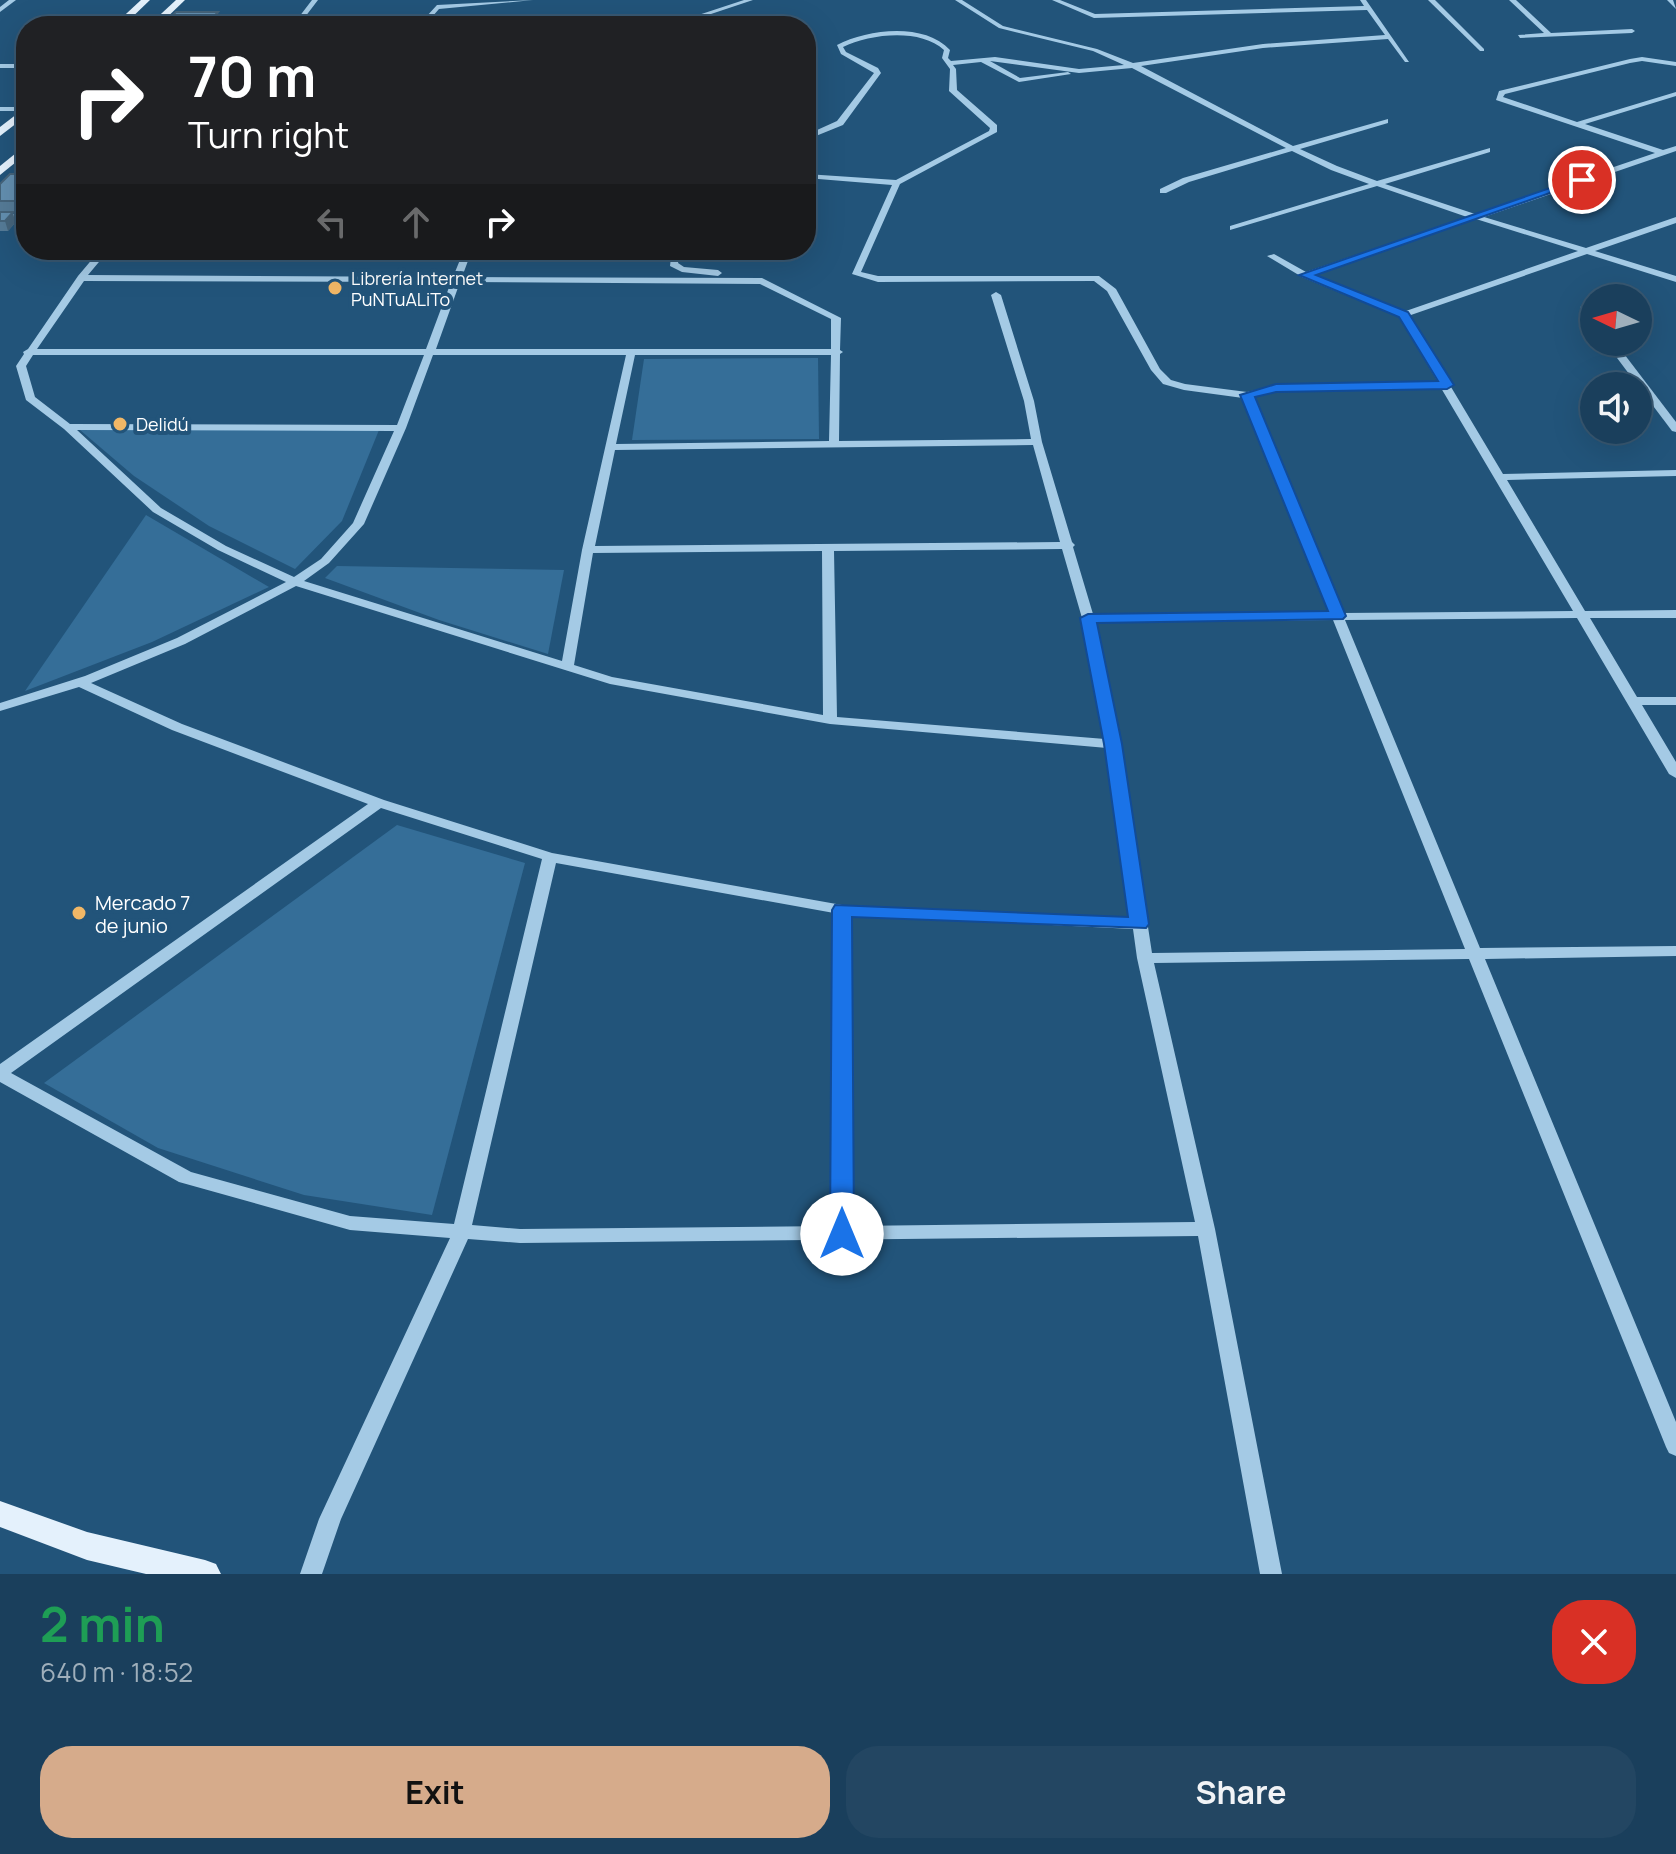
<!DOCTYPE html>
<meta charset="utf-8">
<style>
body{margin:0;font-family:Manrope,sans-serif;background:#234662;color:#f1f3f6;height:100vh;display:flex;flex-direction:column;font-size:30px;white-space:nowrap}
*{box-sizing:border-box;margin:0}
p{font-size:26px;color:#9fafbb}
.icon{flex:none;width:44px;height:44px;fill:none;stroke:currentColor;stroke-width:2;stroke-linecap:round;stroke-linejoin:round}
.map{position:relative;height:1574px;overflow:hidden}
.details{display:flex;flex-direction:column;background:#1a3f5c;flex:1}
.details>*{flex:none}
.top-card{position:absolute;left:16px;top:16px;width:800px;height:244px;border-radius:32px;box-shadow:0 8px 32px #0002,0 0 0 2px #385872;background:#202124;color:#fff;overflow:hidden}
.needle{width:52px;rotate:275deg}
.fabs{position:absolute;left:1580px;top:284px;display:grid;gap:16px}
.fabs a{display:grid;place-items:center;width:72px;height:72px;border-radius:50%;background:#1a3f5c;box-shadow:0 8px 32px #0002,0 0 0 2px #385872;font-size:40px}
.pin{position:absolute;display:grid;place-items:center;width:68px;height:68px;color:#fff;margin:-34px;border:4px solid #fff;border-radius:50%;box-shadow:0 2px 8px #0007}
.me{position:absolute;width:88px;margin:-44px;rotate:0deg;stroke-linejoin:round;filter:drop-shadow(0 0 6px #0008)}
.turn{display:flex;align-items:center;gap:28px;height:168px;padding:0 40px;font-size:36px}
.turn .icon{width:104px;height:104px;stroke-width:2.5}
.turn b{display:block;font-size:56px;line-height:68px}
.lanes{display:flex;align-items:center;height:76px;padding:0 40px;background:#0003;justify-content:center;gap:40px;direction:ltr}
.lanes .off{opacity:.35}
.round{display:grid;place-items:center;flex:none;width:84px;height:84px;border-radius:32px;background:#234662}
.summary{display:flex;align-items:center;justify-content:space-between;height:136px;padding:0 40px}
h1{font-size:48px;font-weight:700;line-height:60px;color:#1e9e55}
.action{display:flex;gap:16px;margin-top:auto;padding:16px 40px}
.action a{flex:1;height:92px;border-radius:32px;background:#d6ab8b;color:#111;font-size:32px;font-weight:700;line-height:92px;text-align:center}
.action a+a{background:#234662;color:#f1f3f6}
.map>svg:first-child{display:block}
</style>
<div class="map">
<svg width="1676" height="1574" viewBox="0 0 1676 1574">
<rect width="100%" height="100%" fill="#22547a"/>
<g fill="#356e98">
<polygon points="818,358 819,439 632,440 644,359"/>
<polygon points="80,430 379,430 342,521 295,569 209,526 134,476"/>
<polygon points="146,515 269,587 152,642 25,691"/>
<polygon points="337,566 564,570 548,654 439,620 325,578"/>
<polygon points="397,825 525,863 432,1215 304,1195 158,1148 44,1083"/>
</g>
<g fill="none" stroke-linecap="round" stroke-linejoin="round">
<g fill="#a4cae5" fill-rule="evenodd">
<polygon points="9,0 16,0 0,12 0,7"/>
<polygon points="312,0 318,0 305,17 426,17 437,5 533,0 439,9 424,26 421,24 423,21 302,21 297,25 294,23 296,20 127,20 124,18 127,16 299,17"/>
<polygon points="744,0 753,0 675,26 665,26"/>
<path d="M955,0H962L1003,26L1097,49L1133,63L1263,44L1385,35L1367,10L1094,18L1052,0H1060L1095,14L1364,6L1360,0H1366L1409,62H1405L1388,39L1263,48L1141,66L1293,146L1388,119V123L1300,149L1337,166L1377,181L1490,148V152L1385,184L1475,214L1655,153L1496,100L1499,91L1630,59L1642,57L1676,62V66L1642,61L1630,63L1505,94L1503,97L1577,122L1676,92V96L1585,124L1663,150L1676,146V151L1484,217L1586,248L1676,217V223L1595,251L1676,276V282L1587,254L1408,316L1448,382L1452,385L1451,387L1503,474L1676,470V476L1507,480L1585,611L1676,610V618H1590L1637,697H1676V705H1642L1676,762V778L1669,774L1577,618L1345,620L1480,948L1676,946V956L1485,959L1676,1422V1456L1669,1453L1666,1447L1469,959L1154,963L1215,1229L1282,1574H1260L1198,1236L520,1243L468,1239L341,1519L322,1574H300L319,1519L450,1238L350,1230L179,1182L0,1082V1064L368,804L172,730L79,687L0,711V703L85,676L177,638L286,582L218,550L153,512L64,429L26,400L16,366L24,354L23,352L28,349L78,276L100,250H109L88,275L453,277L464,250H472L462,277L762,278L841,318L840,350L843,352L840,354L839,441L1031,439L1024,401L991,295L996,292L1001,295L1034,401L1042,442L1072,542L1075,545L1073,547L1093,614L1330,613L1243,398L1184,390L1163,384L1151,370L1107,291L1094,281L878,282L852,274L892,185L806,178V174L896,180L989,131L990,128L949,91L950,69L942,58L944,50C920,28 870,34 843,47L846,52L878,68L881,73L843,125L806,140V135L837,121L874,73L841,54L837,45C868,29 924,22 950,50L948,58L951,61L995,57L1079,69L1124,65L1093,51L999,28ZM990,61L1079,73L1132,68L1286,148L1183,178L1160,189V193H1166L1189,182L1292,151L1331,170L1369,184L1230,226V230L1377,186L1467,217L1306,272L1274,254L1267,256L1302,277L1399,317L1438,382L1276,385L1247,392L1185,384L1171,380L1160,369L1116,289L1099,276H878L861,272L900,184L997,132V125L957,90L956,69L953,65L981,62L1019,82L1071,74L1068,72L1020,78ZM1476,219L1578,251L1403,312L1313,275ZM84,281L451,282L426,349H37ZM460,282L760,284L831,319V349H436ZM33,355H424L397,425L70,424L35,397L26,366ZM433,355H626L582,550L562,661L304,581L329,563L364,524L406,428ZM635,355H831L829,441L616,444ZM1441,388L1573,611L1342,613L1253,397L1276,391ZM77,430L394,431L353,523L321,559L294,577L226,546L161,508ZM1033,445L1060,542L595,546L615,450ZM1062,549L1082,618L1105,739L837,717L834,551ZM822,551L823,715L612,677L574,665L593,553ZM296,586L610,684L830,724L1107,748L1131,919L842,905L552,853L384,800L182,724L91,683L185,644ZM1333,620L1465,949L1152,953L1120,744L1095,622ZM381,808L542,859L454,1224L350,1216L191,1172L11,1073ZM556,863L834,913L833,1226L520,1229L472,1225ZM850,915L1133,929L1137,958L1195,1222L851,1226Z"/>
<polygon points="1428,0 1435,0 1484,49 1484,51 1480,51"/>
<polygon points="1509,0 1516,0 1551,33 1632,29 1635,31 1632,33 1520,38 1518,35 1544,33"/>
<polygon points="1667,0 1673,0 1676,9"/>
<rect x="0" y="64" width="26" height="4"/>
<rect x="0" y="107" width="26" height="4"/>
<rect x="0" y="214" width="26" height="6"/>
<polygon points="681,250 691,250 679,258 678,263 684,267 718,270 722,273 718,276 682,272 670,266 671,257"/>
<path d="M1581,306H1587L1594,315V324C1588,322 1579,311 1581,306Z"/>
<polygon points="1605,342 1615,342 1676,422 1676,432 1672,431"/>
</g>
<g fill="#e4f1fc" fill-rule="evenodd">
<polygon points="141,0 150,0 123,26 113,26"/>
<polygon points="176,0 185,0 158,26 148,26"/>
<polygon points="26,107 26,116 0,136 0,127"/>
<polygon points="26,145 26,154 0,175 0,166"/>
<polygon points="0,1501 87,1532 205,1560 216,1564 221,1574 146,1574 87,1560 0,1527"/>
</g>
</g>
<g fill="#557b97">
<polygon points="26,174 26,211 0,212 0,184"/>
<polygon points="13,212 15,223 8,231 0,231 0,221"/>
</g>
<g fill="#45647b">
<polygon points="218,12 220,23 217,26 205,26"/>
<polygon points="13,212 15,223 8,231 5,221"/>
</g>
<g fill="#638fb0" stroke="#45647b" stroke-width="2">
<polygon points="176,12 218,12 205,26 161,26"/>
<polygon points="10,174 26,174 26,197 23,201 0,201 0,184"/>
<polygon points="0,212 13,212 5,221 0,221"/>
</g>
<polygon fill="#1a73e8" stroke="#114b97" stroke-width="2" points="1579,178 1587,180 1316,275 1408,312 1454,385 1447,389 1276,392 1255,397 1346,616 1343,619 1097,623 1122,744 1149,924 1146,928 852,917 854,1234 851,1241 834,1241 830,1234 832,910 835,905 1128,917 1104,744 1080,618 1088,614 1328,611 1240,395 1276,384 1438,381 1399,317 1299,275"/>
<g fill="#f1b766" stroke="#22547a" stroke-width="3">
<circle cx="335" cy="288" r="8"/>
<circle cx="120" cy="424" r="8"/>
<circle cx="79" cy="913" r="8"/>
</g>
<g text-anchor="middle" dominant-baseline="central" stroke-width="8" stroke-linejoin="round" paint-order="stroke">
<g font-size="18" fill="#fff" stroke="#22547a" text-anchor="start">
<text x="351" y="278">Librería Internet<tspan x="351" dy="21">PuNTuALiTo</tspan></text>
<text x="136" y="424">Delidú</text>
</g>
<g font-size="20" fill="#fff" stroke="#22547a" text-anchor="start">
<text x="95" y="902">Mercado 7<tspan x="95" dy="23">de junio</tspan></text>
</g>
</g>
</svg>
<div class="fabs">
<a><svg class="needle" viewBox="-14 -14 28 28"><path d="M0-13l5 13h-10z" fill="#e53935"/><path d="M0 13l5-13h-10z" fill="#9fafbb"/></svg></a>
<a><svg class="icon" aria-label="sound" viewBox="0 0 24 24"><path d="M4 9h4l5-4v14l-5-4H4zM17 9q2 3 0 6"/></svg></a>
</div>
<div class="pin" style="left:1582px;top:180px;background:#d93025"><svg class="icon" aria-label="arrive" viewBox="0 0 24 24"><path d="M6 21V4h12l-3 4 3 4H6"/></svg></div>
<svg class="me" style="left:842px;top:1234px" viewBox="-20 -20 40 40"><circle r="19" fill="#fff"/><path d="M0-13L10 11 0 6-10 11z" fill="#1a73e8"/></svg>
<div class="top-card">
<div class="turn"><svg class="icon" aria-label="right" viewBox="0 0 24 24"><path d="M7 20v-9h11M14 6l5 5-5 5"/></svg><div><b>70 m</b>Turn right</div></div>
<div class="lanes"><svg class="icon off" aria-label="left" viewBox="0 0 24 24"><path d="M17 20v-9H6M10 6l-5 5 5 5"/></svg><svg class="icon off" aria-label="ahead" viewBox="0 0 24 24"><path d="M12 20V5M6 11l6-6 6 6"/></svg><svg class="icon" aria-label="right" viewBox="0 0 24 24"><path d="M7 20v-9h11M14 6l5 5-5 5"/></svg></div>
</div>
</div>
<section class="details">
<div class="summary"><div><h1>2 min</h1><p>640 m · 18:52</p></div><a class="round" style="background:#d93025;color:#fff"><svg class="icon" aria-label="close" viewBox="0 0 24 24"><path d="M6 6l12 12M18 6L6 18"/></svg></a></div>
<div class="action"><a>Exit</a><a>Share</a></div>
</section>
